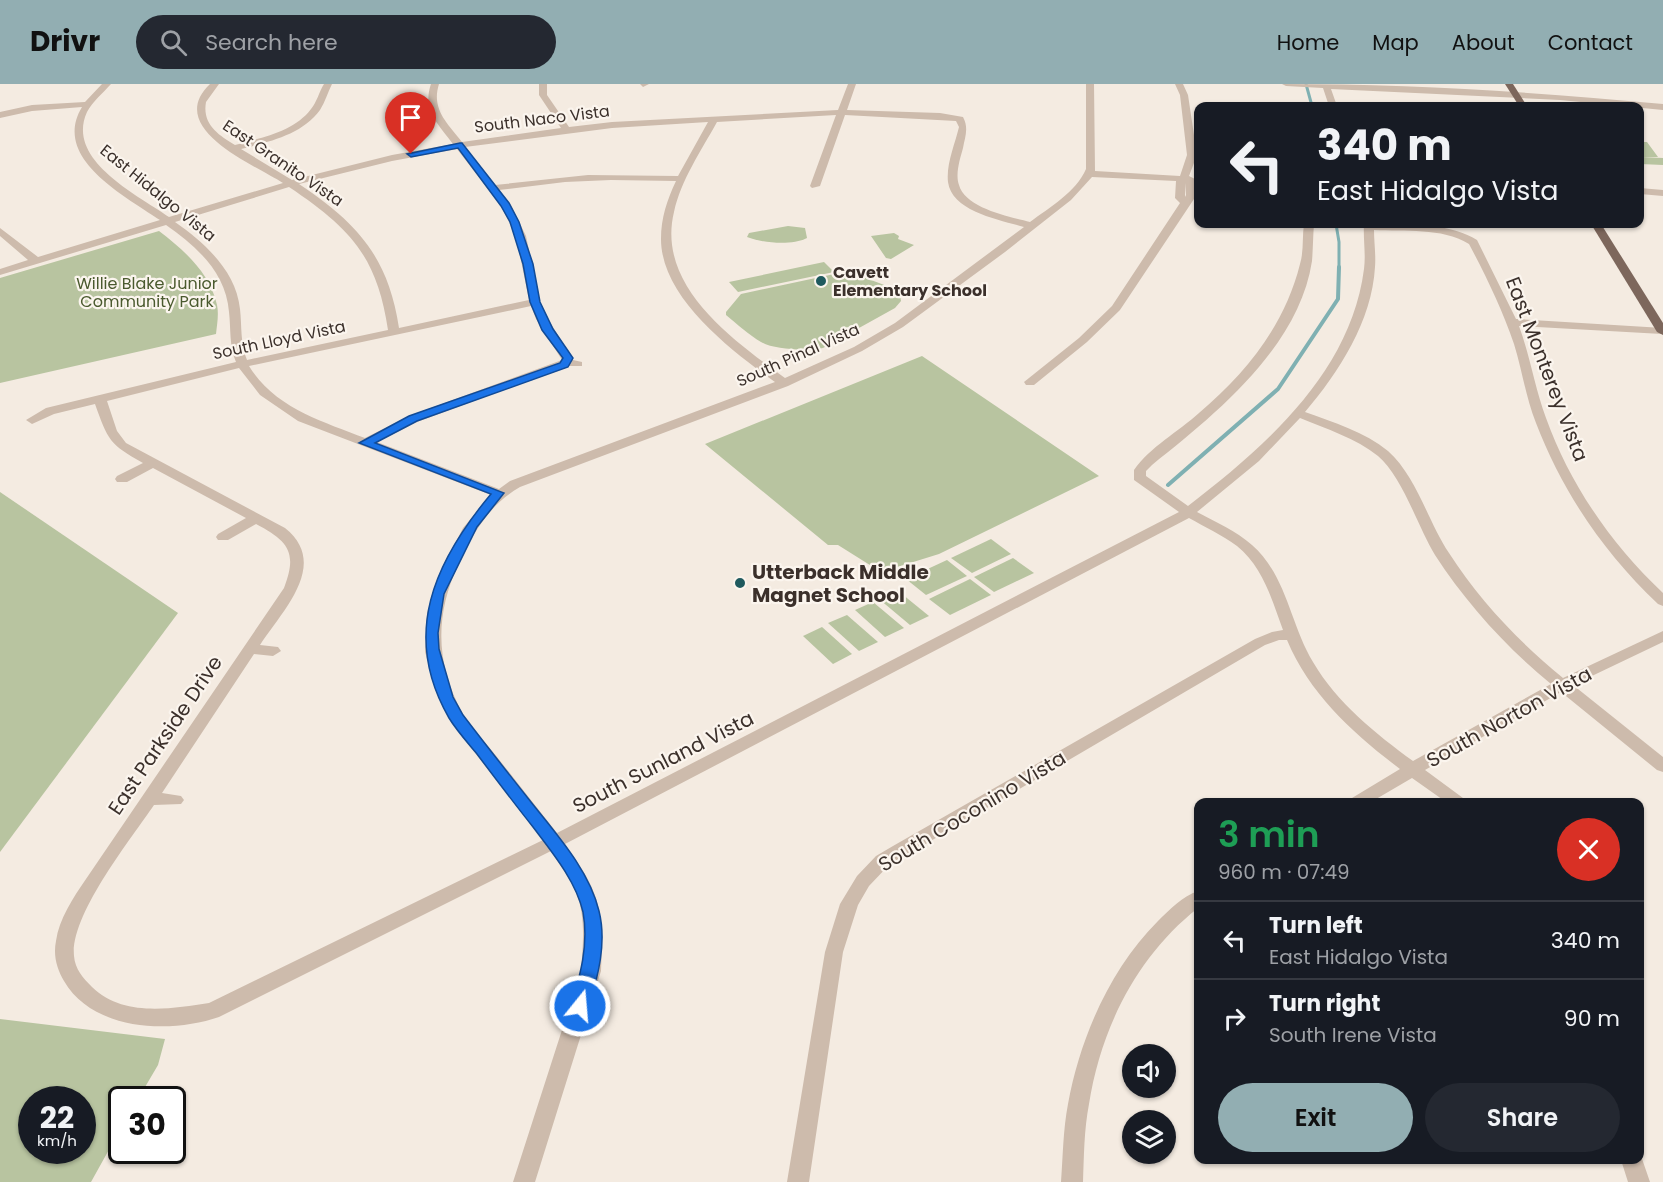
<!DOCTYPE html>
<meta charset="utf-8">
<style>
body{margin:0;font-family:Poppins,sans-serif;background:#242831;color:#f1f3f6;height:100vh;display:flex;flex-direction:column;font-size:22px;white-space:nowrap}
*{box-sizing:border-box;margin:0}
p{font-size:20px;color:#9ea1a6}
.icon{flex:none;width:33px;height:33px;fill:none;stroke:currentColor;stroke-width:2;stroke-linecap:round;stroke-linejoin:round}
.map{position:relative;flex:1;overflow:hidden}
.panel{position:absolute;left:1194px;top:714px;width:450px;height:366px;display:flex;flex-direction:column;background:#171b24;border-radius:12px;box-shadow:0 2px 4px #0004}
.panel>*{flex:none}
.hud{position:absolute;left:1194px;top:18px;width:450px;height:126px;border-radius:12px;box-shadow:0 2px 4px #0004;background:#171b24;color:#f1f3f6;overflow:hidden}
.tools{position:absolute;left:1122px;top:960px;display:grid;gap:12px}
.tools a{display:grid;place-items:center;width:54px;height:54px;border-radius:50%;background:#171b24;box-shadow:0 2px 4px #0004;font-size:30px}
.speed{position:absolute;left:18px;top:1002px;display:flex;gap:12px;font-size:30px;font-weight:700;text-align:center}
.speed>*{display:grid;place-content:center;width:78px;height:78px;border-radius:50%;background:#171b24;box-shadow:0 2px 4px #0004;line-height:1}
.speed small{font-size:15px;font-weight:400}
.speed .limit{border:3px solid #111;border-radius:9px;background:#fff;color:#111}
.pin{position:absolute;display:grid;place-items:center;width:51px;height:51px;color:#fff;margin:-62px -26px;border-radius:50% 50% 50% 0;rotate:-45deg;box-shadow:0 0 6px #0007}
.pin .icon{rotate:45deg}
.me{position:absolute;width:66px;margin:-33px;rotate:17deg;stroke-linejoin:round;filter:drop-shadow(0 0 4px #0008)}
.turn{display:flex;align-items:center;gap:21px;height:126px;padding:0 24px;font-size:27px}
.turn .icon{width:78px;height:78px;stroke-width:2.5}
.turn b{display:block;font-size:42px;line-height:51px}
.round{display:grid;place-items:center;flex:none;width:63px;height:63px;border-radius:32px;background:#242831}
.head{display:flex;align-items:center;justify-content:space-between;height:102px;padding:0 24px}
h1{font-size:36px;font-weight:600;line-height:45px;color:#1e9e55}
.primary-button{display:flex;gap:12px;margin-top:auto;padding:12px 24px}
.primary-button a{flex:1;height:69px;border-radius:36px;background:#92aeb2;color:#111;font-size:24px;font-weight:600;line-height:69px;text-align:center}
.primary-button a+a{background:#242831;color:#f1f3f6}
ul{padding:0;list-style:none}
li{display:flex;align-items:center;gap:18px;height:78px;padding:0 24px;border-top:2px solid #363941}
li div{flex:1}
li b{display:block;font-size:22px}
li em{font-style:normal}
header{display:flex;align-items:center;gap:36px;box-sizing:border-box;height:84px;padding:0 30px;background:#92aeb2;color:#111}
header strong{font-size:28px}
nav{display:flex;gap:33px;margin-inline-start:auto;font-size:21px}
.search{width:420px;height:54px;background:#242831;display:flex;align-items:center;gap:15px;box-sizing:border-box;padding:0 21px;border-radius:33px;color:#9ea1a6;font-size:22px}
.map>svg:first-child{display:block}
</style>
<header>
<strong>Drivr</strong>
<div class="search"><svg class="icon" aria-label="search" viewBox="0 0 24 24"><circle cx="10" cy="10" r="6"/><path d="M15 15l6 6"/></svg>Search here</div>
<nav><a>Home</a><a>Map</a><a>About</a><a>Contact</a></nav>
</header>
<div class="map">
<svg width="1663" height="1098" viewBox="0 0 1663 1098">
<rect width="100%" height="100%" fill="#f4ebe1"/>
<g fill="#b8c4a0" fill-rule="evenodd">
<polygon points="1640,58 1647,58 1658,73 1641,73 1663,74 1663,81 1640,80"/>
<path d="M788,142L805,144L807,154C791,162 763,159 747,153L749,149Z"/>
<path d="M159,147C184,166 210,189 217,221C219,230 217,241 216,250L0,299V194Z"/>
<polygon points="894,149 899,152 898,155 914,161 891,175 886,174 871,152"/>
<polygon points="824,178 834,188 738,208 729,198"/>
<path d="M839,189L855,190L895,205L900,211L901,217L895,224L823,264C807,267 774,266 761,258C749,251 737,240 726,231V228L741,210Z"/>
<polygon points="922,272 1099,392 939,470 881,488 838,461 828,461 705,360"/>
<polygon points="0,408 178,529 0,768"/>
<polygon points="991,455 1011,470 972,489 951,474"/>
<polygon points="1013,474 1034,489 994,508 974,493"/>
<polygon points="947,476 967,492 926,511 906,495"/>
<polygon points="970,495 991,511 950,531 929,515"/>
<polygon points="897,506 929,532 910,541 879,515"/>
<polygon points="873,518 904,544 885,553 855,526"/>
<polygon points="847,531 878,558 859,567 828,539"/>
<polygon points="822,543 852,570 833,580 803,552"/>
<path d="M0,935L165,955L158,981L138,1015L122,1016L121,1044L91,1098H0ZM32,1016H82V1066H32Z"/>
</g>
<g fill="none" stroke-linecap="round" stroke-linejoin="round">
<g stroke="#7fb0b2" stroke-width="3">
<polyline points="1306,0 1312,22"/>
<polyline points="1336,140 1339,158 1339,185"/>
</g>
<polyline stroke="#7fb0b2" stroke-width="4" points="1168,401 1278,305 1338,215 1339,183"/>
<g fill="#cdbbac" fill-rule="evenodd">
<path d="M102,0H111C103,9 93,17 87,28C65,76 138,111 169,133L283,99C253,80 164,44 210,0H219L206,18C202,40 218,51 235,61C260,54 294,48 311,25C317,18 319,8 324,0H332C328,8 325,18 320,26C302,51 268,58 241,65L292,96L392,71L453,60C438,40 422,26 431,0H439C431,25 447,39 462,58L561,44L539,11V0H547V11L569,43L612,38L838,26L848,0H856L847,26L940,29L963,33C969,44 965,53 963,64C960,75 955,90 959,101C965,124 1010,133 1030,138C1050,123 1076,108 1086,85V0H1094L1095,87L1180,92L1187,71L1180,11L1175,0H1183L1188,11L1197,71L1189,92L1195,95L1196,112L1120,226L1087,258L1034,301H1026L1024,298L1079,254L1112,222L1180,119L1175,114L1176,97L1092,93L1071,116L1005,168L903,243L862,267L788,302L520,403C489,421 473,449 458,481C435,531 435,580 463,630C472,645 486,659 497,673C517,698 537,724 557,749L1179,428L1134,396V386C1150,363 1178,348 1199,329C1246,289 1285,241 1300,180C1304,167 1302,153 1304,140H1314C1313,152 1313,165 1312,177C1299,263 1216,330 1152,381L1146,387V392L1188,422C1265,363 1351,288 1364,185C1366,170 1363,154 1364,140C1399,140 1445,137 1477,156L1516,235L1663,244L1662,250L1519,242C1530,272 1535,304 1546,334C1570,401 1612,461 1663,509V522L1658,520C1604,469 1563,409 1536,339C1526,314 1522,286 1514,260C1502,225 1486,192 1469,160C1441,143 1405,148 1374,146C1374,158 1376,171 1375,183C1372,237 1339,288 1305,328C1333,338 1365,348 1388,367C1417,393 1428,438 1449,469C1479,516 1520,559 1563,594L1663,547V558L1573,601L1663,673V688L1657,686L1561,608L1425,686L1463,714L1465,718H1446L1412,694L1371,718H1350L1352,714L1400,685C1354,650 1310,611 1287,556H1279L1265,561L888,782L869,802L858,821L843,868L809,1098H787L825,868L840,820L857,792L876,772L893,762L1255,555L1272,548L1283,546C1272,516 1263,483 1237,462C1222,451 1205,443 1189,434L565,760C574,774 586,789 592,804C604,830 602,859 601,887L535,1098H513L581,887C583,860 586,833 576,808C570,794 559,780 551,767L219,933C170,950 93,947 64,897C57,885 53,872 56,857C59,835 73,814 86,795L284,504C298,468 288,457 256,440L228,456H218L216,453L218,450L246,434L153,384L127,398H117L115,395L117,392L143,379C109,360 108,356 95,320L54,330L32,340L26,336L46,324L236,278C229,262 231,245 229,228C226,188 196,162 166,141L0,191V185L28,176L0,152V144L38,173L160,136C125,112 51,74 82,23L32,27L0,34V28L32,21L85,18ZM836,31L810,102L812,104L820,102L845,31L956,37L959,43C955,60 946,80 948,98C952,128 1001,136 1024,143L895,239L854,263L785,294C733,256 656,202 674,128C681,96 701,67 717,38ZM708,38L678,92L588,91L495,101L465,63L612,44ZM457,65L501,122L516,152L529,216L399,244C388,172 357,139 299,100L392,77ZM611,96L676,97C667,116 661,134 661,155C661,214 732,267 775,298L510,397L499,405L377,358L417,338L568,282H582V278L573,276L548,235L540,218L526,152L511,121L499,106L565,98ZM1185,99L1186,111L1185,113ZM289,103C350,144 377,172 388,246L247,276C240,259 242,242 240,225C236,187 205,159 175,138ZM531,222L536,235L562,276L409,332L365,354C322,337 275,324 249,282ZM239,284L260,311L298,337L491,411L463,444L441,487L427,529L425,568L438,610L451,638L543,756L209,919C170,925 123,933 92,903C83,894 75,885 74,872C70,831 131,755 154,721L181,720L184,716L181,712L162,709L254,570L273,572L281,567L278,563L260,561C283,526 330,480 285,444L126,359L117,347L107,317ZM1300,334C1326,345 1356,354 1378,372C1402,392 1418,443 1435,471C1466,519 1507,564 1551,600L1413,677C1376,650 1337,619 1313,578C1290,540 1287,492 1252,461C1236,447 1216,438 1197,428L1259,377Z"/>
<polygon points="640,0 649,0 643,3"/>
<path d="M1282,0C1409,0 1536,8 1663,20V26L1560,16L1331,5L1337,22H1329L1323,4L1286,2Z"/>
<polygon points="1640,104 1663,106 1663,112 1640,110"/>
<path d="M1198,807V824C1137,872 1101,944 1089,1020C1084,1046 1084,1072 1083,1098H1061C1063,1072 1063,1046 1068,1020C1080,954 1110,885 1158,837C1169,826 1183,812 1198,807Z"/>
<polygon points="1640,1069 1650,1098 1628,1098 1621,1076 1640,1076"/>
</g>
<g fill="#7d675c" fill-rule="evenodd">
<polygon points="1505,0 1513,0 1527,22 1519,22"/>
<polygon points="1591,140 1601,140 1663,239 1663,251 1657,248"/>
</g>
</g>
<path fill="#1a73e8" stroke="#114b97" stroke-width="1.5" d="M460,59H462L509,119L519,138L533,180L540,218L553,245L573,274L568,283L417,337L375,359L504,409L477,443L444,510L438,549L439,565L453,613L463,631C485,660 508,689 531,718C557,751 589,786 599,827C607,859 598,892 589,922L586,928L580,930L574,928L571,922C580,892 589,861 583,828C576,797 552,768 533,743C514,719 495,694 477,670C468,659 457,647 449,634C401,551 434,478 491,410L359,359L409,332L560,279L563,274L542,246L530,218L523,180L510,138L501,122L458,64L411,73L407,70Z"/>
<g fill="#1f5a5e" stroke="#fbf5ee" stroke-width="2">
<circle cx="821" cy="197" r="6"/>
<circle cx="740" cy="499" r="6"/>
</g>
<g text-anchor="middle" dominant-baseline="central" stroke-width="4.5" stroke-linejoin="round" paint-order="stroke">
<g font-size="16" fill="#3b302b" stroke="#fbf5ee">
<text transform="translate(542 35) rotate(-7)">South Naco Vista</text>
<text transform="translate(283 79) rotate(34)">East Granito Vista</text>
<text transform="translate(158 109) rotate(39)">East Hidalgo Vista</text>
<text transform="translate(279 256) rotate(-12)">South Lloyd Vista</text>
<text transform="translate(798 271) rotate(-24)">South Pinal Vista</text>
</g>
<g font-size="16" font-weight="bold" fill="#3b302b" stroke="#fbf5ee" text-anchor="start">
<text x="833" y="188">Cavett<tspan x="833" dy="18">Elementary School</tspan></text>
</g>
<g font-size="16" fill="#4a5a2e" stroke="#fbf5ee">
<text x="147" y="199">Willie Blake Junior<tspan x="147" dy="18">Community Park</tspan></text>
</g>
<g font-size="20" fill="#3b302b" stroke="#fbf5ee">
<text transform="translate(1547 285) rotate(69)">East Monterey Vista</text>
<text transform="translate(1509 633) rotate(-29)">South Norton Vista</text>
<text transform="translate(165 651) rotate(-56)">East Parkside Drive</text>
<text transform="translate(663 678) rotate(-27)">South Sunland Vista</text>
<text transform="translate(972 727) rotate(-31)">South Coconino Vista</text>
</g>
<g font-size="20" font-weight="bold" fill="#3b302b" stroke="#fbf5ee" text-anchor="start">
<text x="752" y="488">Utterback Middle<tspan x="752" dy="23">Magnet School</tspan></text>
</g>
</g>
</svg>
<div class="tools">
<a><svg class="icon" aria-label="sound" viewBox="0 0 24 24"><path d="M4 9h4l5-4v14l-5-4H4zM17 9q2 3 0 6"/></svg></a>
<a><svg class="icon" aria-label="layers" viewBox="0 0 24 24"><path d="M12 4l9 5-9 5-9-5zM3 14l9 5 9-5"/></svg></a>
</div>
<div class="speed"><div>22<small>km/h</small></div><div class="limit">30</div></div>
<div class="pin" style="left:411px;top:70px;background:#d93025"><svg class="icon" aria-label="arrive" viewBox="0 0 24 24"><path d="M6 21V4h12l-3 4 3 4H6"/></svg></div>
<svg class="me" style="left:580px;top:922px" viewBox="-20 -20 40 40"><circle r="17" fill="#1a73e8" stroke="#fff" stroke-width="3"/><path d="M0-11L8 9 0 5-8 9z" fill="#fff"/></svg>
<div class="hud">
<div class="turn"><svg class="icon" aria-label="left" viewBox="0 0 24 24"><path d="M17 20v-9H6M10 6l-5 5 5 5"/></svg><div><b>340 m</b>East Hidalgo Vista</div></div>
</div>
<section class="panel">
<div class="head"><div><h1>3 min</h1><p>960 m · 07:49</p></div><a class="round" style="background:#d93025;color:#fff"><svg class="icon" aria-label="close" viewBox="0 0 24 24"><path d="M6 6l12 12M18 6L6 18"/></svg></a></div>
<ul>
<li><svg class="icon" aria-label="left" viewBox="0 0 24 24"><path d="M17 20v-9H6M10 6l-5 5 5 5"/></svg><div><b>Turn left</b><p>East Hidalgo Vista</p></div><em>340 m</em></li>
<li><svg class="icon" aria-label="right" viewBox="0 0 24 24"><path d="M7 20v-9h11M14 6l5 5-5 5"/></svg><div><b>Turn right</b><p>South Irene Vista</p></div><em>90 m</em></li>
</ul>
<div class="primary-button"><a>Exit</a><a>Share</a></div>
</section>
</div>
